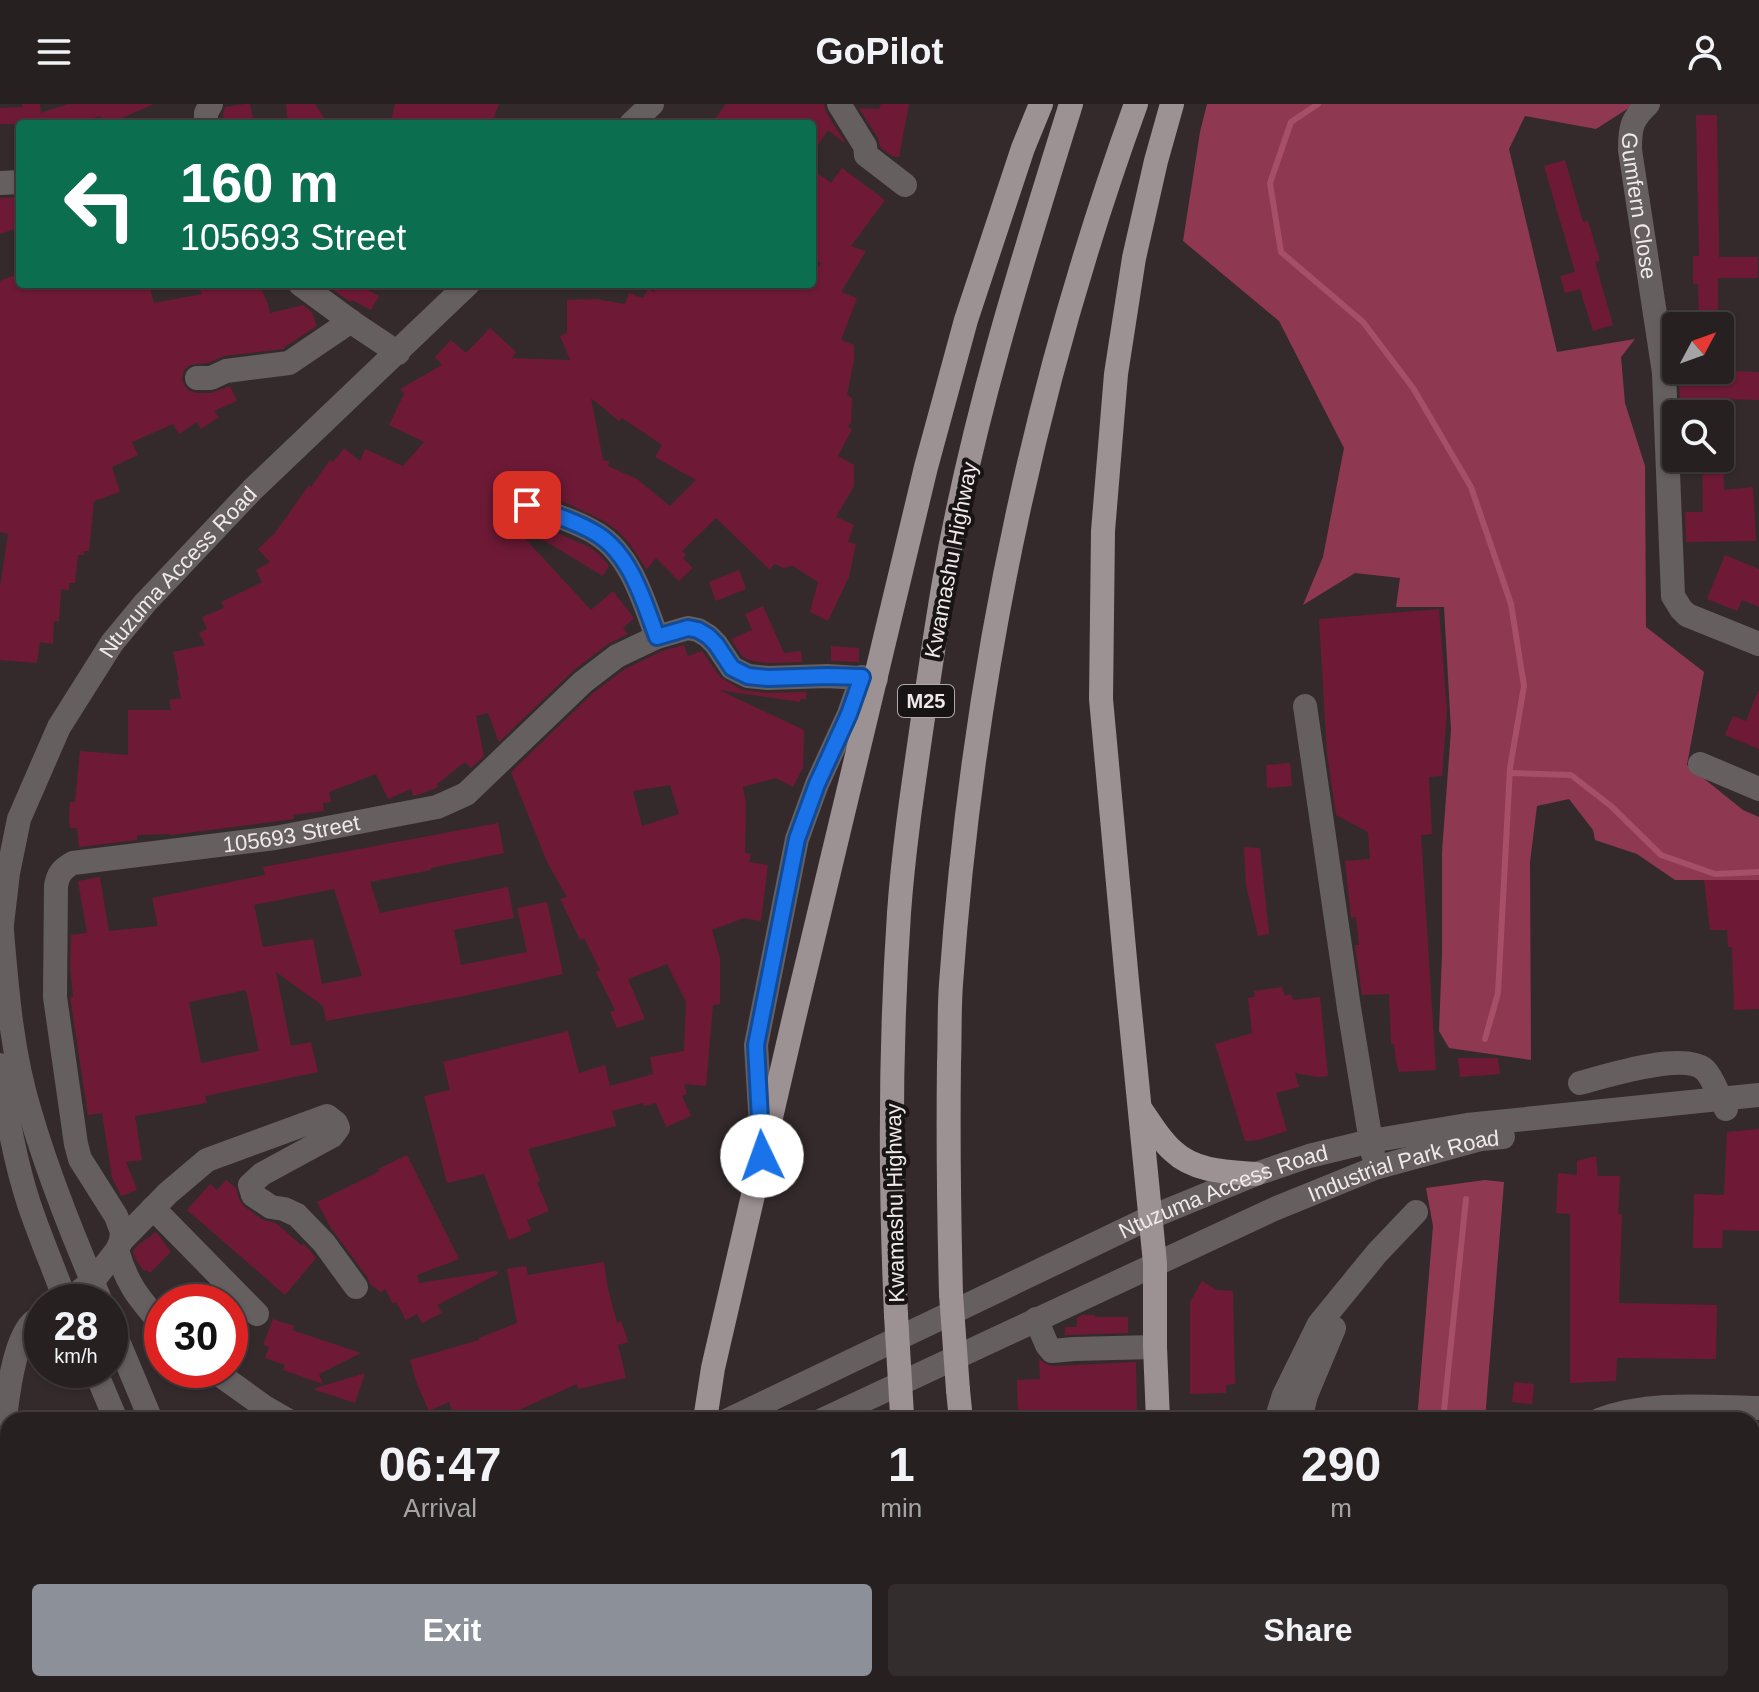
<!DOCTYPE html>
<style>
body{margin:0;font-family:Arial,sans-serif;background:#332d2e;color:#f1f3f6;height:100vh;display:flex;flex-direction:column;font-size:30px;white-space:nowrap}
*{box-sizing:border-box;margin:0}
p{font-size:26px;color:#a4a3a5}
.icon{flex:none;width:44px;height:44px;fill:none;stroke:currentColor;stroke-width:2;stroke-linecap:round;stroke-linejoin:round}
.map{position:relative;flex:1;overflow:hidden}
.panel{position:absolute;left:0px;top:1308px;width:1760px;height:280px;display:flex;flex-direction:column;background:#272021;border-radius:24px 24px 0 0;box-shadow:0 2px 6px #0004,0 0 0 2px #433e3f}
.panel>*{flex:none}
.hud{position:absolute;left:16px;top:16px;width:800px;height:168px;border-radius:8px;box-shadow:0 2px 6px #0004,0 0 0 2px #433e3f;background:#0b6e4f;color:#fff;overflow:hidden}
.needle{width:52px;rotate:49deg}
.controls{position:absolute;left:1662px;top:208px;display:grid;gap:16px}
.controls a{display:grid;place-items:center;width:72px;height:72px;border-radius:8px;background:#272021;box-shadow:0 2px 6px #0004,0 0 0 2px #433e3f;font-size:40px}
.speed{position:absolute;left:24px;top:1180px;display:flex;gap:16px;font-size:40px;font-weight:700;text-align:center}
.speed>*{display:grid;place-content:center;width:104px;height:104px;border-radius:50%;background:#272021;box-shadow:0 2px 6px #0004,0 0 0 2px #433e3f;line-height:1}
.speed small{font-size:20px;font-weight:400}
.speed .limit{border:12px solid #d22;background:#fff;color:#111}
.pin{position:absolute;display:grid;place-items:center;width:68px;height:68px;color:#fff;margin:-34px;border-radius:16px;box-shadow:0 4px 12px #0006}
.me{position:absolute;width:88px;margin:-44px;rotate:357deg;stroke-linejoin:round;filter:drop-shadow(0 0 6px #0008)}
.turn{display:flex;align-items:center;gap:28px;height:168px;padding:0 32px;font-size:36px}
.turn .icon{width:104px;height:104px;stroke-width:2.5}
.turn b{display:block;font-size:56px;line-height:68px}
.eta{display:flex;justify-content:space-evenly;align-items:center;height:136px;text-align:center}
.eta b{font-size:48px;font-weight:700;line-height:56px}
.primary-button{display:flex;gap:16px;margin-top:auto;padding:16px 32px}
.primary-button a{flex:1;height:92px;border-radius:8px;background:#8c9099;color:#fff;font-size:32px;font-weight:700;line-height:92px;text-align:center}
.primary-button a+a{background:#332d2e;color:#f1f3f6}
header{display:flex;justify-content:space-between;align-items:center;height:104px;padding:0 32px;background:#272021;font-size:36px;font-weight:700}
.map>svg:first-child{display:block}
</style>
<header><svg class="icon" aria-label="menu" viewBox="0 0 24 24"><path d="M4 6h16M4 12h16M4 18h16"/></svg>GoPilot<svg class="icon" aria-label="person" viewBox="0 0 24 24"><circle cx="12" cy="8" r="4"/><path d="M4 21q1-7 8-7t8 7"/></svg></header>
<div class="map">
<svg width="1759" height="1588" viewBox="0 0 1759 1588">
<rect width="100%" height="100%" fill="#342a2c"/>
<polygon fill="#783c4c" points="8,1431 8,1580 112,1580 96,1588 0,1588 0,1473"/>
<g fill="#8e3852">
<polygon points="1207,0 1635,0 1596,25 1525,12 1509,45 1557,248 1635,235 1621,253 1625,299 1645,362 1646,523 1704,568 1687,661 1743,706 1759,713 1759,776 1675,776 1637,750 1595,736 1593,726 1569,695 1537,702 1530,758 1531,956 1449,944 1439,927 1442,850 1442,748 1451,626 1444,503 1396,503 1400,474 1355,469 1303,501 1323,453 1344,344 1279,217 1183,137 1200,28"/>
<polygon points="1485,1076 1504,1078 1485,1316 1417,1316 1433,1122 1426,1084"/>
<polygon points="1204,1580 1253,1580 1254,1588 1205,1588"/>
<polygon points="1447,1580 1488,1580 1490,1588 1448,1588"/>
</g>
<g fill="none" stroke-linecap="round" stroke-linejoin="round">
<g stroke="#a74f67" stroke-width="6">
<polyline points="1318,0 1291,18 1270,79 1281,148 1363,218 1413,284 1471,383 1511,500 1524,582 1510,664 1498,889 1485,935"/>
<polyline points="1510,669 1571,671 1611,702 1661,751 1715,770 1759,768"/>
<polyline points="1443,1316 1466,1095"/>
<polyline points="1465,1580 1466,1588"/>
</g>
</g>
<g fill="#6e1a37" fill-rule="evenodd">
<polygon points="22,0 40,0 41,9 68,0 154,0 108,20 103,20 100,12 74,20 0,20 0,4 22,3"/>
<polygon points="244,0 250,0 254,20 225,20 223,10 225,3"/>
<polygon points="286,0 315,0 328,20 288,20"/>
<polygon points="395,0 499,0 491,20 390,20"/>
<polygon points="726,0 824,0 826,8 846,40 828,26 812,50 812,20 711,20"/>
<polygon points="881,0 909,0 899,53 892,52 880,43 878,34 860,6 860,4 879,5"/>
<polygon points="1696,11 1717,11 1719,153 1758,153 1758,174 1718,174 1718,222 1699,222 1698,180 1693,180 1693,152 1699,152"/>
<polygon points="1565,56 1583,118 1588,117 1600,157 1595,158 1613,221 1593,227 1580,185 1565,189 1560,172 1575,168 1544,62"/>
<path d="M842,64L885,96L851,142L866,147L841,188L857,194L841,236L854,241V256L847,291L852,294L851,318L848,323L852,325L838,352L854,361V382L836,413L854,421L848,438L856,440L849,473L828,517L810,508L818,478L793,462L784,464L774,460L770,466L716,414L682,447L686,451L683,454L693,464L679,477L656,454L647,465L645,463L630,440L618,427L604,417L569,400L532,387L524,386L517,390L513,397L512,404L516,411L589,443L599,450L609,462L603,472L505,413L591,506L613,487L634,514L623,524L628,530L608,540L574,566L499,638L488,609L476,612L484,652L471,664L465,658L437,680L438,683L418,691L413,692L411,685L388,695L376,670L329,688L331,698L323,699L324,707L293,711L294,715L171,731L170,730L137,731V736L79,743L77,724H70L69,716L70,698H75L80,647L128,651V606H171L169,596L181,594L177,577L179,576L173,548L205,541L199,529L207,525L202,513L224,504L221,498L262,478L256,466L270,458L258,445L275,429L309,381L311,383L330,356L333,358L344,344L360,357L365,345L403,362L424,338L389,321L404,290L400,285L442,261L435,253L451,236L466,249L490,224L516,248L512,254L570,256L560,232L567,229V196L596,195L625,200L629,189L643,194L648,185L654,188L659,180H812V171L821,159L812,154V65L831,79ZM591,294L619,317L622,314L662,341L655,353L696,376L670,402L637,375L608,362L609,357L603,356Z"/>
<polygon points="20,93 20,123 0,130 0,94"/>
<polygon points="20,169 20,180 149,180 154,199 202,190 197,180 259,180 268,200 270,209 303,201 312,208 317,222 291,239 285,242 284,245 224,252 208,259 190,261 184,266 182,275 184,281 189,287 197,289 211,289 230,282 237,297 214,307 219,313 201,325 197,318 179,330 173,320 132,338 138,351 112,363 120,388 94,397 89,447 84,447 84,451 78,451 75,479 69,479 69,486 61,485 59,517 54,517 53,540 40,538 37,559 0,556 0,483 8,430 0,428 0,177"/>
<polygon points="325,180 368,180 364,184 379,192 371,206 352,196 350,198"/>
<polygon points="1699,266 1759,268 1759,296 1722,295 1722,300 1680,299 1679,278 1699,278"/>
<polygon points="1702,354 1723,354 1724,386 1753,383 1756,437 1686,438 1685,408 1702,408 1703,406"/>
<polygon points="1725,451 1759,465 1759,503 1742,496 1737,507 1707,495"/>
<polygon points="739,466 746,485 716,497 709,478"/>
<polygon points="763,502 784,549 801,547 802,558 768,559 752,557 742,552 731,535 752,526 745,510"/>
<polygon points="1439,505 1447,607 1442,672 1429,673 1432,730 1421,731 1436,966 1399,968 1396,957 1394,940 1391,940 1389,890 1362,891 1355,841 1359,841 1356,813 1351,814 1345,757 1370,755 1368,728 1336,711 1327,649 1319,515"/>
<path d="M684,541L688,552L702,547L720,573L742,586L768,589L806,588V595H800V598L719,586L804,626L803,664L793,683L776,674L743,683L746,700L745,749L751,750L749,758L768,761L761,817L744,814L712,826L720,855V900L713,901L706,982L684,980L687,990L682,992L691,1012L666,1023L656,999L644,1002L643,999L612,1007L616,1022L528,1045L540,1077L537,1078L549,1107L527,1116L531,1127L509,1136L484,1070L447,1079L424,992L450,986L443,958L568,927L579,969L605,961L610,982L653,970L650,953L684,947L686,898L667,860L628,875L645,915L617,924L610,908L615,906L596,868L600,866L584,834L580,836L560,795L567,793L547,758L511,668L593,589L625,565L662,547ZM670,681L679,710L642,722L633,687Z"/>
<polygon points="831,542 859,544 859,558 831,557"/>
<polygon points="1758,587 1759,587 1759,645 1725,631 1733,612 1746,617"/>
<polygon points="1290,659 1292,682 1267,684 1266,661"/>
<path d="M498,719L504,749L431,764V766L370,778L380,809L508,783L514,814L454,826L461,861L527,848L517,804L547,798L563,870L459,893L326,917L323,902L276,868L291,942L311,938L318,968L205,992L207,999L135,1012L142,1056L126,1058L137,1086L121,1092L112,1073L102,1009L88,1011L70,893H73L70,863L71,831L87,829L78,777L100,773L109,827L158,822L152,794L265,771L263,763ZM334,785L362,872L322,880L313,835L263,843L254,801ZM246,886L259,947L201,959L189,898Z"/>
<polygon points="1244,743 1260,744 1269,830 1258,832 1246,781"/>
<polygon points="1704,776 1759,776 1759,905 1734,906 1732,843 1728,843 1727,826 1710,826"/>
<polygon points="1282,883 1285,892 1291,890 1293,896 1320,893 1328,972 1317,973 1295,969 1299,983 1276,989 1287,1027 1258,1036 1245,1037 1215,940 1252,929 1248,894 1255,893 1254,887"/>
<polygon points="1458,954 1498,954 1500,970 1460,973"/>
<polygon points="1759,1025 1759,1127 1723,1126 1722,1144 1693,1144 1694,1090 1724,1091 1727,1028"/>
<polygon points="407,1051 459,1155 417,1171 419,1179 497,1167 498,1170 437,1201 442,1209 422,1219 417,1210 406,1216 396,1198 393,1200 385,1185 381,1188 370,1180 368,1174 331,1124 317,1098 380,1067 378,1065"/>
<polygon points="1596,1052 1598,1072 1620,1072 1618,1110 1622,1110 1619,1199 1717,1201 1716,1255 1617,1254 1616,1277 1570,1279 1570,1110 1556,1109 1558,1069 1577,1071 1577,1057"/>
<polygon points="226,1076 236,1084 239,1095 245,1103 263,1116 276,1119 302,1142 304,1140 316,1154 285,1191 187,1106 210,1080 217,1086"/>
<polygon points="156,1128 171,1148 150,1169 146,1166 144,1167 136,1156 133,1147 138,1141"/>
<polygon points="604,1158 608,1185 617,1219 621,1217 628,1238 618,1241 626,1274 578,1285 577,1280 505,1312 506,1316 455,1316 449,1298 429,1307 417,1280 410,1256 479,1236 479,1234 517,1219 507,1165 526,1162 528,1171"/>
<polygon points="1202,1177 1217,1186 1233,1187 1235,1280 1226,1281 1226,1289 1190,1290 1190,1198"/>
<polygon points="1082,1211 1095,1211 1095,1213 1128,1213 1128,1229 1065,1231 1065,1223 1077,1223 1077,1214"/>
<polygon points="273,1215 294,1222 292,1226 361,1249 319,1270 323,1280 283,1266 285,1261 265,1254 269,1243 263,1241"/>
<polygon points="1039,1255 1046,1260 1053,1262 1136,1258 1137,1316 1018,1315 1017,1276 1040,1275"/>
<polygon points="365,1269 355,1299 313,1285"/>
<polygon points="1514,1278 1534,1280 1532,1300 1512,1298"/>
</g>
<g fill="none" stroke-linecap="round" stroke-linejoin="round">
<g stroke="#655f60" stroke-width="24">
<polyline points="839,0 865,42 866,51 905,81"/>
<path id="s1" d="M1648,0C1631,16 1630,24 1630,46L1664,269L1673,492L1681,505L1687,511L1759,540"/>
<polyline points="206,20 206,9 211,0"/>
<polyline points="631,20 652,0"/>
<polyline points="0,79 20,78"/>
<polyline points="300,180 353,219 398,249"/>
<polyline points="197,274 211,274 226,267 289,259 351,217"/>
<path d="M527,401C551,410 576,417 597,430C631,451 644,498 657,533"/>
<polyline points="1305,602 1349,904 1373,1050"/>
<polyline points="1700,660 1759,685"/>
<path d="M2,827C7,887 12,950 30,1008C49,1073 75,1136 101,1198"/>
<path id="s2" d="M0,837L8,769L19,715L59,623L112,539L145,499L253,385L468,180"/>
<path d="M0,961C6,1008 14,1054 29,1100C40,1133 54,1165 66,1198"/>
<path d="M1580,979C1606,972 1684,947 1705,966C1714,975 1719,994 1726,1005"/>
<polyline points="762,1038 756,941 797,735 817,680 849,610 862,573"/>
<polyline points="153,1104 257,1210"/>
<polyline points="121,1137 168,1089 207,1056 327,1012 336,1019 338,1024 332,1032 262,1070 250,1081 253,1091 271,1103 284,1105 297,1111 324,1139 356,1183"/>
<path d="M117,1146C127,1181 139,1194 162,1221"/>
<path id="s3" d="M66,1198L93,1177L117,1146L121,1137L122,1128L116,1112L80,1055L76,1040L55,893L56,782C58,770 62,765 73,759L275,734L437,703L466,690L583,578L617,552L657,533L688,524L698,526L708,532L716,540L732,564L748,572L768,574L827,572L876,575"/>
<polyline points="1036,1215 1047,1241 1052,1247 1074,1245 1155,1243"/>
<polyline points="110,1218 151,1316"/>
<polyline points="95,1266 116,1316"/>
<polyline points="213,1266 266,1304 287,1316"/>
<path id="s4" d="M728,1316L1149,1114L1256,1070L1309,1052L1371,1037L1467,1021L1759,991"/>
<path id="s5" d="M822,1316L1272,1106L1375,1064L1481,1035L1503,1033"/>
<polyline points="1276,1316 1284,1291 1319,1220 1377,1149 1416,1108"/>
<polyline points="1300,1316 1306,1291 1334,1224"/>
<path d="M1599,1316C1650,1297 1706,1303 1759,1304"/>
<path d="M0,1355C5,1322 9,1242 32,1219C33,1218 41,1212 42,1211"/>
<polyline points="233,1580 236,1588"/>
<polyline points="266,1580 270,1588"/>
<polyline points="1037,1580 1039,1588"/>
<polyline points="1108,1580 1113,1588"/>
<polyline points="1195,1580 1196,1588"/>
<polyline points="1259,1580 1260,1588"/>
<polyline points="1288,1580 1289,1588"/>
<polyline points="1339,1580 1341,1588"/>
<polyline points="1408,1580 1408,1588"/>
<polyline points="205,1588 211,1580"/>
<polyline points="1146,1588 1155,1580"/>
</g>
<g stroke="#9c9193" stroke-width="24">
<path d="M1142,1007C1151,1020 1160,1036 1173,1047C1195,1068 1228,1068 1256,1070"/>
<path d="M951,1190C949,1113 948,1036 949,959C950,933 949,906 951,880C972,580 1033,283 1136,0"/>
<path d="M896,1211C890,1078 890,943 899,809C904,739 915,670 925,600C931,560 937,519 944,478C972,316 1022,157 1071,0"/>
<polyline points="958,1286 961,1316"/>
<polyline points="705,1316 713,1264 794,914 926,363 966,216 1023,44 1041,0"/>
<polyline points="1158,1316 1155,1243 1155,1159 1127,877 1101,595 1103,427 1116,270 1134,154 1156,57 1172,0"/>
<polyline points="790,1580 793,1588"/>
<polyline points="936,1580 938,1588"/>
<polyline points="998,1580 999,1588"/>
<polyline points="1166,1580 1166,1588"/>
</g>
<g stroke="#9c9193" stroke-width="24">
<polyline points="951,1190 958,1286"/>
<polyline points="896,1211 902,1311"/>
</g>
</g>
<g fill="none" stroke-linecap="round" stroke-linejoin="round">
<g stroke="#114b97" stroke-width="20">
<path id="route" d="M527,401C551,410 576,417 597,430C631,451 644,498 657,533L688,524L698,526L708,532L716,540L732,564L748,572L768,574L827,572L862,573L849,610L817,680L797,735L756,941L762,1052"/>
</g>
<use href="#route" stroke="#1a73e8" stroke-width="14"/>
</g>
<g text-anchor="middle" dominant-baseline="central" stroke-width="8" stroke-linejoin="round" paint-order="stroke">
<rect fill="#181415" stroke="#afa9aa" stroke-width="2" x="898" y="581" width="56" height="32" rx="6"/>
<g font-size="20" font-weight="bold" fill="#f0e9ea">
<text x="926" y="597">M25</text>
</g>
<g font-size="22" fill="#f0e9ea" stroke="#181415">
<text stroke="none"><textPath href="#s1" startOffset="108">Gumfern Close</textPath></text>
<text transform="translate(951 456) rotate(-79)">Kwamashu Highway</text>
<text stroke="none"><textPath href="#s2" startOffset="420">Ntuzuma Access Road</textPath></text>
<text stroke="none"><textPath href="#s3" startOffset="702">105693 Street</textPath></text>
<text stroke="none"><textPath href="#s5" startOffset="636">Industrial Park Road</textPath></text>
<text stroke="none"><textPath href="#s4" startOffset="546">Ntuzuma Access Road</textPath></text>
<text transform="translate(895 1099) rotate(-91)">Kwamashu Highway</text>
</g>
</g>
</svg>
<div class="controls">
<a><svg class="needle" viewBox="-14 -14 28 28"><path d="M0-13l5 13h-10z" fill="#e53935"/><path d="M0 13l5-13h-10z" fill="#a4a3a5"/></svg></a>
<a><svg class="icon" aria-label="search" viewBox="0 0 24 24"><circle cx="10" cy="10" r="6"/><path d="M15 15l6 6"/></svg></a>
</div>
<div class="speed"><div>28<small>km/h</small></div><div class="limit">30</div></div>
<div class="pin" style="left:527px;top:401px;background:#d93025"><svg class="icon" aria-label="arrive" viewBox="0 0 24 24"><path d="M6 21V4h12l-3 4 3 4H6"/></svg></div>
<svg class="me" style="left:762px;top:1052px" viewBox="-20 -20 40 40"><circle r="19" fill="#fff"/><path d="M0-13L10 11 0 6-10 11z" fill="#1a73e8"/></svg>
<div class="hud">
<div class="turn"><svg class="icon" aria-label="left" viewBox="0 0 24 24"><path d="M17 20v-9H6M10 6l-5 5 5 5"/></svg><div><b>160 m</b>105693 Street</div></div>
</div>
<section class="panel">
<div class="eta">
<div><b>06:47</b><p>Arrival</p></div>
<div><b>1</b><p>min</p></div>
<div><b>290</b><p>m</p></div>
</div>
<div class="primary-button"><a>Exit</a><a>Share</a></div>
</section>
</div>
